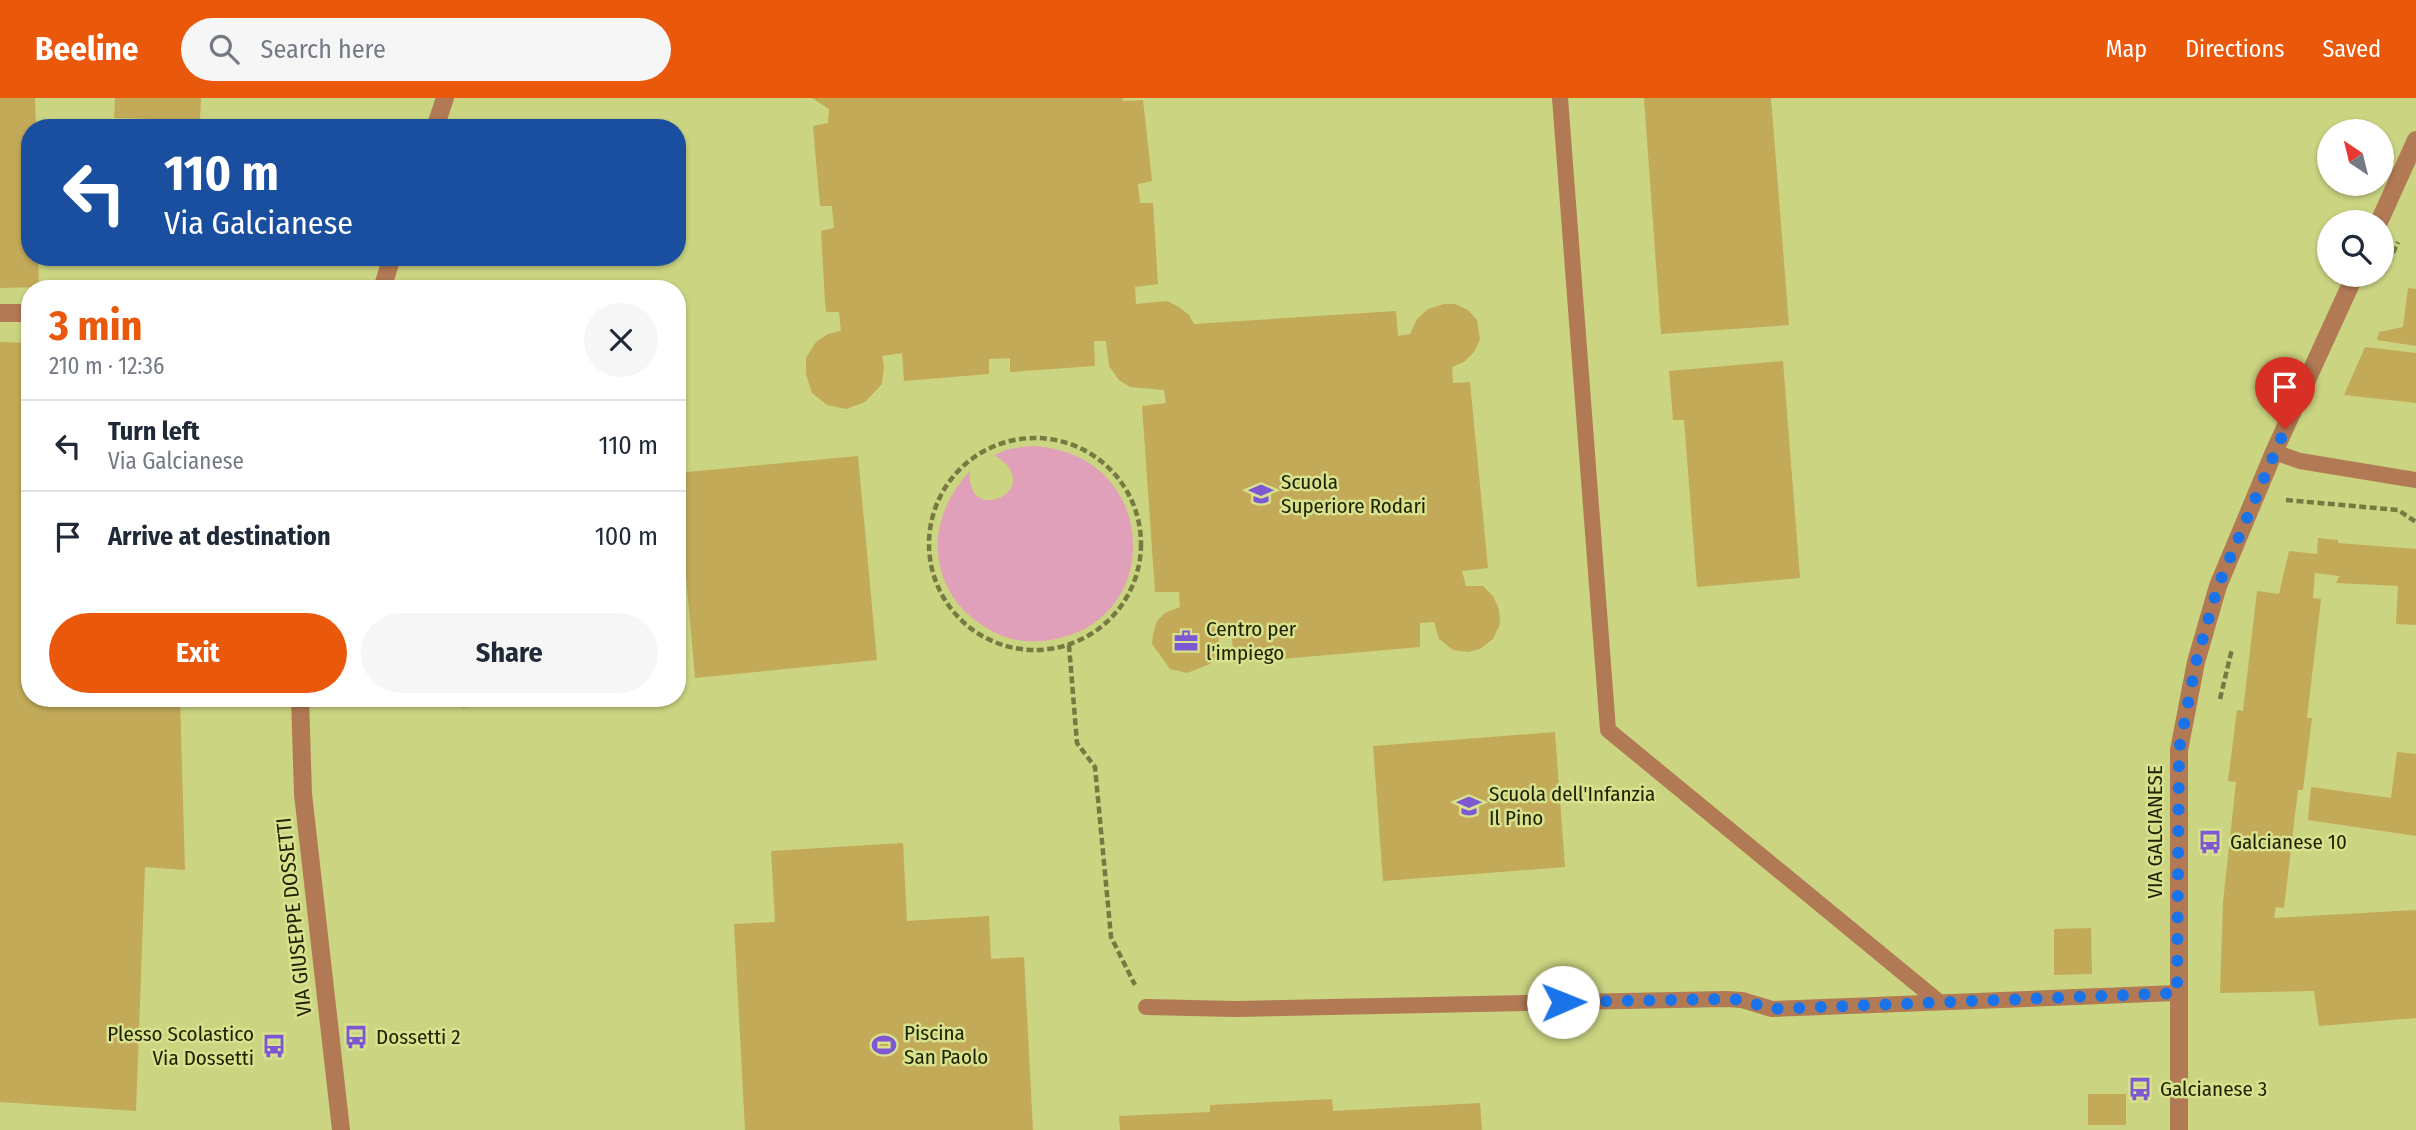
<!DOCTYPE html>
<meta charset="utf-8">
<style>
body{margin:0;font-family:"Fira Sans Condensed",sans-serif;background:#f6f6f7;color:#1f2937;height:100vh;display:flex;flex-direction:column;font-size:26px;white-space:nowrap}
*{box-sizing:border-box;margin:0}
p{font-size:23px;color:#747a83}
.icon{flex:none;width:38px;height:38px;fill:none;stroke:currentColor;stroke-width:2;stroke-linecap:round;stroke-linejoin:round}
.map{position:relative;flex:1;overflow:hidden}
.drawer{position:absolute;left:21px;top:182px;width:665px;height:427px;display:flex;flex-direction:column;background:#fff;border-radius:28px;box-shadow:0 2px 5px #0004}
.drawer>*{flex:none}
.hud{position:absolute;left:21px;top:21px;width:665px;height:147px;border-radius:28px;box-shadow:0 2px 5px #0004;background:#1a4fa0;color:#fff;overflow:hidden}
.needle{width:46px;rotate:325deg}
.tools{position:absolute;left:2317px;top:21px;display:grid;gap:14px}
.tools a{display:grid;place-items:center;width:77px;height:77px;border-radius:50%;background:#fff;box-shadow:0 2px 5px #0004;font-size:35px}
.pin{position:absolute;display:grid;place-items:center;width:60px;height:60px;color:#fff;margin:-72px -30px;border-radius:50% 50% 50% 0;rotate:-45deg;box-shadow:0 0 7px #0007}
.pin .icon{rotate:45deg}
.me{position:absolute;width:77px;margin:-38px;rotate:89deg;stroke-linejoin:round;filter:drop-shadow(0 0 5px #0008)}
.turn{display:flex;align-items:center;gap:24px;height:147px;padding:0 28px;font-size:32px}
.turn .icon{width:91px;height:91px;stroke-width:2.5}
.turn b{display:block;font-size:49px;line-height:60px}
.round{display:grid;place-items:center;flex:none;width:74px;height:74px;border-radius:37px;background:#f6f6f7}
.summary{display:flex;align-items:center;justify-content:space-between;height:119px;padding:0 28px}
h1{font-size:42px;font-weight:700;line-height:52px;color:#ea580c}
.cta{display:flex;gap:14px;margin-top:auto;padding:14px 28px}
.cta a{flex:1;height:80px;border-radius:42px;background:#ea580c;color:#fff;font-size:28px;font-weight:700;line-height:80px;text-align:center}
.cta a+a{background:#f6f6f7;color:#1f2937}
ul{padding:0;list-style:none}
li{display:flex;align-items:center;gap:21px;height:91px;padding:0 28px;border-top:2px solid #e0e1e3}
li div{flex:1}
li b{display:block;font-size:26px}
li em{font-style:normal}
header{display:flex;align-items:center;gap:42px;box-sizing:border-box;height:98px;padding:0 35px;background:#ea580c;color:#fff}
header strong{font-size:33px}
nav{display:flex;gap:38px;margin-inline-start:auto;font-size:24px}
.search{width:490px;height:63px;background:#f6f6f7;display:flex;align-items:center;gap:18px;box-sizing:border-box;padding:0 24px;border-radius:38px;color:#747a83;font-size:26px}
.map>svg:first-child{display:block}
</style>
<header>
<strong>Beeline</strong>
<div class="search"><svg class="icon" aria-label="search" viewBox="0 0 24 24"><circle cx="10" cy="10" r="6"/><path d="M15 15l6 6"/></svg>Search here</div>
<nav><a>Map</a><a>Directions</a><a>Saved</a></nav>
</header>
<div class="map">
<svg width="2416" height="1032" viewBox="0 0 2416 1032">
<rect width="100%" height="100%" fill="#cbd481"/>
<path fill="#e0a0b9" d="M1030,348C1155,351 1168,514 1060,540C1039,545 1017,545 998,536C972,524 950,503 942,475C930,438 944,401 970,373C965,431 1050,390 994,357L1009,351Z"/>
<g fill="#c2aa58">
<polygon points="0,0 35,0 36,30 30,30 30,159 38,159 39,189 0,190"/>
<polygon points="115,0 201,0 200,22 114,20"/>
<polygon points="812,0 1123,0 1122,3 1143,2 1152,83 1138,86 1140,105 1153,105 1158,186 1135,189 1136,206 1167,203 1179,209 1189,217 1194,226 1396,213 1398,238 1410,236 1417,221 1428,211 1444,206 1455,206 1468,212 1477,222 1480,241 1474,254 1464,264 1452,269 1453,285 1470,284 1488,470 1462,473 1466,488 1483,488 1493,498 1499,511 1500,526 1493,541 1480,551 1468,554 1453,552 1439,541 1434,524 1420,525 1420,549 1234,565 1232,540 1219,540 1216,559 1210,566 1187,575 1170,571 1152,546 1153,536 1157,523 1165,515 1180,509 1179,494 1155,494 1142,308 1166,305 1164,292 1130,289 1119,282 1109,268 1106,243 1094,243 1095,268 1010,274 1010,260 989,261 989,276 904,283 902,255 882,258 884,269 882,286 865,304 846,311 827,307 812,295 806,276 806,260 816,244 828,236 841,233 839,214 826,214 825,204 821,133 834,130 832,108 820,108 813,28 828,25 829,11"/>
<polygon points="1644,0 1771,0 1789,227 1661,236"/>
<polygon points="2408,190 2416,191 2416,248 2377,242 2379,234 2403,229"/>
<polygon points="0,244 30,245 30,600 180,600 185,772 145,769 136,1013 0,1004"/>
<polygon points="2365,249 2416,255 2416,305 2344,297"/>
<polygon points="1783,263 1800,480 1697,489 1684,322 1673,322 1669,273"/>
<polygon points="858,358 877,562 695,580 677,375"/>
<polygon points="2318,440 2338,442 2338,445 2416,451 2416,527 2396,526 2398,488 2336,485 2339,478 2315,475 2313,500 2321,501 2307,620 2312,620 2303,692 2298,692 2284,810 2276,809 2274,820 2416,812 2416,920 2319,928 2314,893 2220,895 2223,804 2236,684 2228,683 2237,612 2243,613 2257,493 2279,496 2289,453 2317,456"/>
<polygon points="461,600 559,600 559,602 462,610"/>
<polygon points="1555,634 1565,769 1383,783 1373,648"/>
<polygon points="2397,654 2416,656 2416,738 2308,722 2311,689 2391,700"/>
<polygon points="903,745 907,823 989,818 991,861 1024,859 1033,1032 745,1032 734,826 775,824 771,753"/>
<polygon points="2091,830 2092,876 2054,877 2054,831"/>
<rect x="2088" y="996" width="38" height="31"/>
<polygon points="1332,1001 1333,1013 1480,1005 1482,1032 1120,1032 1119,1018 1210,1014 1210,1007"/>
</g>
<g fill="none" stroke-linecap="round" stroke-linejoin="round">
<g stroke="#757b40" stroke-width="4.5" stroke-dasharray="7 3.5" stroke-linecap="butt">
<polyline points="2384,174 2398,144"/>
<circle cx="1035" cy="446" r="106"/>
<polyline points="2286,402 2398,412 2416,424"/>
<polyline points="1069,547 1077,645 1095,669 1111,839 1135,887"/>
<polyline points="2220,601 2232,551"/>
</g>
<g stroke="#b17954" stroke-width="16">
<polyline points="1560,0 1608,632 1939,904"/>
<polyline points="2274,354 2300,363 2416,382"/>
<polyline points="1146,909 1236,911 1726,901 1742,902 1772,911 2177,895"/>
</g>
<g stroke="#b17954" stroke-width="18">
<polyline points="435,30 445,0"/>
<polyline points="2379,124 2416,42"/>
<polyline points="382,191 392,159"/>
<polyline points="0,215 30,215"/>
<polyline points="300,600 303,696 341,1032"/>
<polyline points="2179,1032 2179,652 2196,564 2218,488 2274,354 2355,177"/>
</g>
</g>
<g fill="none" stroke-linecap="round" stroke-linejoin="round">
<polyline stroke="#1a73e8" stroke-width="12" stroke-dasharray="0 21.6" points="1563,904 1726,901 1742,902 1772,911 1797,910 2177,895 2179,652 2196,564 2218,488 2285,331"/>
</g>
<defs>
<g id="school-bare" transform="scale(1.89)"><path d="M0-5L7-2L0 1L-7-2ZM-4 1L0 2.5L4 1V4Q0 6-4 4Z" fill="#7d58d2" stroke="#d8e18e" stroke-width="2.5" paint-order="stroke"/></g>
<g id="office-bare" transform="scale(1.89)"><path d="M-6-3h4V-5.5h4V-3h4V5H-6ZM-1-4.5V-3h2v-1.5ZM-6 0V1H6V0Z" fill="#7d58d2" stroke="#d8e18e" stroke-width="2.5" paint-order="stroke"/></g>
<g id="bus-bare" transform="scale(1.89)"><path d="M-5-6H5V4H4V6H2V4H-2V6H-4V4H-5ZM-3.5-4V0h7V-4ZM-3.5 1.2v1.5H-2V1.2ZM2 1.2v1.5H3.5V1.2Z" fill="#7d58d2" stroke="#d8e18e" stroke-width="2.5" paint-order="stroke"/></g>
<g id="stadium-bare" transform="scale(1.89)"><path d="M0-5a6.5 5 0 1 0 0 10a6.5 5 0 1 0 0-10ZM-3.5-1.8h7v3.6h-7Z" fill="#7d58d2" stroke="#d8e18e" stroke-width="2.5" paint-order="stroke"/></g>
</defs>
<g fill-rule="evenodd">
<use href="#school-bare" x="1261" y="396"/>
<use href="#office-bare" x="1186" y="543"/>
<use href="#school-bare" x="1469" y="708"/>
<use href="#bus-bare" x="2210" y="744"/>
<use href="#bus-bare" x="356" y="939"/>
<use href="#stadium-bare" x="884" y="947"/>
<use href="#bus-bare" x="274" y="948"/>
<use href="#bus-bare" x="2140" y="991"/>
</g>
<g text-anchor="middle" dominant-baseline="central" stroke-width="5" stroke-linejoin="round" paint-order="stroke">
<g font-size="21" fill="#202301" stroke="#d8e18e" text-anchor="start">
<text x="1281" y="384">Scuola<tspan x="1281" dy="24">Superiore Rodari</tspan></text>
<text x="1206" y="531">Centro per<tspan x="1206" dy="24">l'impiego</tspan></text>
<text x="1489" y="696">Scuola dell'Infanzia<tspan x="1489" dy="24">Il Pino</tspan></text>
<text x="2230" y="744">Galcianese 10</text>
<text x="904" y="935">Piscina<tspan x="904" dy="24">San Paolo</tspan></text>
<text x="254" y="936" text-anchor="end">Plesso Scolastico<tspan x="254" dy="24">Via Dossetti</tspan></text>
<text x="376" y="939">Dossetti 2</text>
<text x="2160" y="991">Galcianese 3</text>
</g>
<g font-size="21" fill="#202301" stroke="#d8e18e">
<text transform="translate(2155 734) rotate(-90)">VIA GALCIANESE</text>
<text transform="translate(294 819) rotate(-96)">VIA GIUSEPPE DOSSETTI</text>
</g>
</g>
</svg>
<div class="tools">
<a><svg class="needle" viewBox="-14 -14 28 28"><path d="M0-13l5 13h-10z" fill="#e53935"/><path d="M0 13l5-13h-10z" fill="#747a83"/></svg></a>
<a><svg class="icon" aria-label="search" viewBox="0 0 24 24"><circle cx="10" cy="10" r="6"/><path d="M15 15l6 6"/></svg></a>
</div>
<div class="pin" style="left:2285px;top:331px;background:#d93025"><svg class="icon" aria-label="arrive" viewBox="0 0 24 24"><path d="M6 21V4h12l-3 4 3 4H6"/></svg></div>
<svg class="me" style="left:1563px;top:904px" viewBox="-20 -20 40 40"><circle r="19" fill="#fff"/><path d="M0-13L10 11 0 6-10 11z" fill="#1a73e8"/></svg>
<div class="hud">
<div class="turn"><svg class="icon" aria-label="left" viewBox="0 0 24 24"><path d="M17 20v-9H6M10 6l-5 5 5 5"/></svg><div><b>110 m</b>Via Galcianese</div></div>
</div>
<section class="drawer">
<div class="summary"><div><h1>3 min</h1><p>210 m · 12:36</p></div><a class="round"><svg class="icon" aria-label="close" viewBox="0 0 24 24"><path d="M6 6l12 12M18 6L6 18"/></svg></a></div>
<ul>
<li><svg class="icon" aria-label="left" viewBox="0 0 24 24"><path d="M17 20v-9H6M10 6l-5 5 5 5"/></svg><div><b>Turn left</b><p>Via Galcianese</p></div><em>110 m</em></li>
<li><svg class="icon" aria-label="arrive" viewBox="0 0 24 24"><path d="M6 21V4h12l-3 4 3 4H6"/></svg><div><b>Arrive at destination</b></div><em>100 m</em></li>
</ul>
<div class="cta"><a>Exit</a><a>Share</a></div>
</section>
</div>
